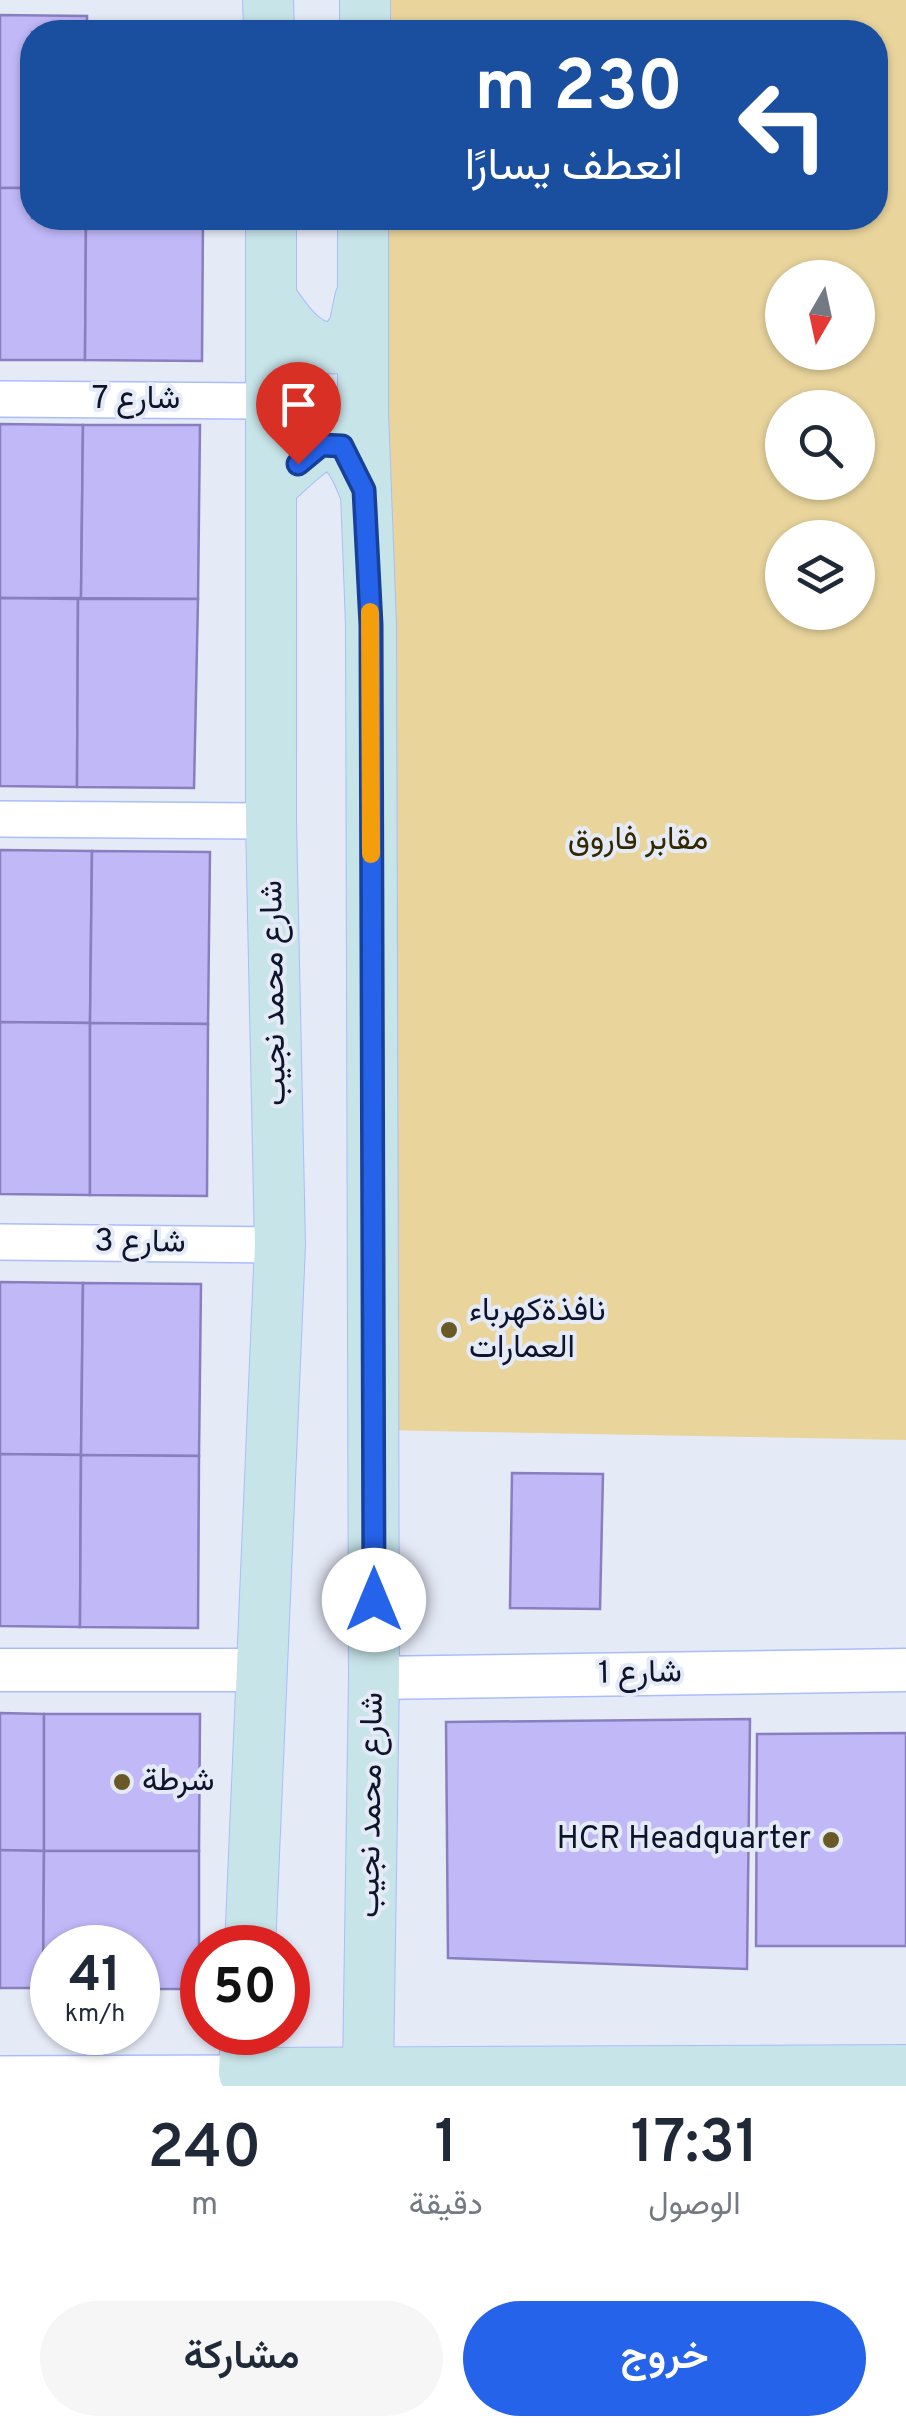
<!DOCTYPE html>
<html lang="ar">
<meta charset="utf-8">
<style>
body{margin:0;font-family:Overpass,Vazirmatn,sans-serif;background:#f6f6f7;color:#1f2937;direction:rtl;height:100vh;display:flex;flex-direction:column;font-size:38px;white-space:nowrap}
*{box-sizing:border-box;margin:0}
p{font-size:32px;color:#747a83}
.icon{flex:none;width:55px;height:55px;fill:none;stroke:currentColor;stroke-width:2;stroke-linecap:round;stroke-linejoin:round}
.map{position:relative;height:2086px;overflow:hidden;direction:ltr}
.panel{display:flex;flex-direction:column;background:#fff;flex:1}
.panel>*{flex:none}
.top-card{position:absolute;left:20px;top:20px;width:868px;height:210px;border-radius:40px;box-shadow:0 2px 8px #0004;direction:rtl;background:#1a4fa0;color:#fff;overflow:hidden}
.needle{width:65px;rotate:189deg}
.tools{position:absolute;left:765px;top:260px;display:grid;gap:20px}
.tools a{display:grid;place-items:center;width:110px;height:110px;border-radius:50%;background:#fff;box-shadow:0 2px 8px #0004;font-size:50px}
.speed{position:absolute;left:30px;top:1925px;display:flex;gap:20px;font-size:50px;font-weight:700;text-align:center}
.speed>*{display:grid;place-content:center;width:130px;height:130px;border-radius:50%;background:#fff;box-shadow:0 2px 8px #0004;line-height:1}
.speed small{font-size:25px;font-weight:400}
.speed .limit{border:15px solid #d22;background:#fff;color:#111}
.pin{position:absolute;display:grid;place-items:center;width:85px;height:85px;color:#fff;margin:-102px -42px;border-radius:50% 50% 50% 0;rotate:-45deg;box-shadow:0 0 10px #0007}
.pin .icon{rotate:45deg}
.me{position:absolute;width:110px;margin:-55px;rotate:0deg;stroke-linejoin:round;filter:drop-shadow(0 0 8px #0008)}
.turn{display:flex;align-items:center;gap:35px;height:210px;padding:0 40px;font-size:45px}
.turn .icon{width:130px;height:130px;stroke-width:2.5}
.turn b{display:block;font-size:70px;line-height:85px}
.eta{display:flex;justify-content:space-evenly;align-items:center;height:170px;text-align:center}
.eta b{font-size:60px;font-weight:600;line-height:70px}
.action{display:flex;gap:20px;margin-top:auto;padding:20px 40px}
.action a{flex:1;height:115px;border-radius:60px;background:#2563eb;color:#fff;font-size:40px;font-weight:600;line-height:115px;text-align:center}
.action a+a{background:#f6f6f7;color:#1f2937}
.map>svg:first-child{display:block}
</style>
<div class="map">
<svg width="906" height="2086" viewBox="0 0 906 2086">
<rect width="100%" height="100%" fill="#e5eaf7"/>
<path fill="#e9d59c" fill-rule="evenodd" d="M367,0H906V1440L375,1430L363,218H875V32H366ZM782,278H858V352H782ZM782,408H858V482H782ZM782,538H858V612H782Z"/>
<g fill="#c1b8f8" stroke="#897fbe" stroke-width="2.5">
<polygon points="0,15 87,16 87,32 32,32 32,188 0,188"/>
<polygon points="0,188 32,188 32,218 86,218 85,360 0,360"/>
<polygon points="86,218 203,218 202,361 85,360"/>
<polygon points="0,424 83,425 81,598 0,598"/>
<polygon points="83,425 200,425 198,599 81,598"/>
<polygon points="0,598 78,599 77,787 0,786"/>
<polygon points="78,599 198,599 194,788 77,787"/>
<polygon points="0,850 92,851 90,1023 0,1022"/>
<polygon points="92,851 210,852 208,1024 90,1023"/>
<polygon points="0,1022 90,1023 90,1195 0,1194"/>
<polygon points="90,1023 208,1024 207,1196 90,1195"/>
<polygon points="0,1282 83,1283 81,1455 0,1454"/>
<polygon points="83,1283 201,1284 199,1456 81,1455"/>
<polygon points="0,1454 81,1455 80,1627 0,1626"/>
<polygon points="81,1455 199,1456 198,1628 80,1627"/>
<polygon points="512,1473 603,1474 600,1609 510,1608"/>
<polygon points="0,1713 44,1714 44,1851 0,1850"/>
<polygon points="44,1714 200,1714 199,1851 44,1851"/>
<polygon points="750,1719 747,1969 448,1958 446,1722"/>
<polygon points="906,1733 906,1946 756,1946 757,1734"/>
<polygon points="0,1850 44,1851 43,1988 0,1988"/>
<polygon points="44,1851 199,1851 199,1989 138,1989 138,1948 52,1948 52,1988 43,1988"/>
</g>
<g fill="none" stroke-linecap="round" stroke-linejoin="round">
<g stroke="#a9bdfd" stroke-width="38">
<g id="minor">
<polyline points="0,399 272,401"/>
<polyline points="0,819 271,821"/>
<polyline points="0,1242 280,1245"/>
<polyline points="0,2074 244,2073"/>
</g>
</g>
<g stroke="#a9bdfd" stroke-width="45">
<g id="tertiary">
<polyline points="0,1670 263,1670"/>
<polyline points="374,1678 906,1670"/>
</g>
</g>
<g stroke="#a9bdfd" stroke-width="52">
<g id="secondary">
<polyline points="268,0 269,32"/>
<polyline points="365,32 365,0"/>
<polyline points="363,218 363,411 371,625 374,1678 368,2072"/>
<path d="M271,298C289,323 306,352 340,348L354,328L360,299"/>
<path d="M271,487C315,448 336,416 364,489"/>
<polyline points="250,1948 280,1245 271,821 271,218"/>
<polyline points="246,2032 244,2073 906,2070"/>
</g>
</g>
<use href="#minor" stroke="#fff" stroke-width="35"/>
<use href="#tertiary" stroke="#fff" stroke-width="42"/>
<use href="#secondary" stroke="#c7e4e9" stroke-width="50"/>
</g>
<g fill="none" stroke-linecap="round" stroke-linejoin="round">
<g stroke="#184099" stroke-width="25">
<polyline id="route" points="298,464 321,445 342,446 364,490 371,625 374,1600"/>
</g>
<use href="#route" stroke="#2563eb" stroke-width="18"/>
<polyline stroke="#f59e0b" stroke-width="18" points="370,612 371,854"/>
</g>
<g fill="#6a5927" stroke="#e5eaf7" stroke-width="4">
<circle cx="449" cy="1330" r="10"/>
<circle cx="122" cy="1782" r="10"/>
<circle cx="831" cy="1840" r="10"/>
</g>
<g text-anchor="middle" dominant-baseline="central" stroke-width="8" stroke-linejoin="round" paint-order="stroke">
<g font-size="32" fill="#0e142b" stroke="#e5eaf7">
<text x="136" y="400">شارع 7</text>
<text transform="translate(275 993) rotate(-91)">شارع محمد نجيب</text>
<text transform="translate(140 1243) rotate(1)">شارع 3</text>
<text transform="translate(640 1674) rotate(-1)">شارع 1</text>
<text transform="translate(372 1805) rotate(-89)">شارع محمد نجيب</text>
</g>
<g font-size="32" fill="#342801" stroke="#e5eaf7">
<text x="638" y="841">مقابر فاروق</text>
</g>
<g font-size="32" fill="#0e142b" stroke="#e5eaf7" text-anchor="start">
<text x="469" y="1312">نافذةكهرباء<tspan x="469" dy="37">العمارات</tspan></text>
<text x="142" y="1782">شرطة</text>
<text x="811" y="1840" text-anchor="end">HCR Headquarter</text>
</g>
</g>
</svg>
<div class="tools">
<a><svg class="needle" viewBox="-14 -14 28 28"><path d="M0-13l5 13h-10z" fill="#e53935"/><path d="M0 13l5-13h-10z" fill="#747a83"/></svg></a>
<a><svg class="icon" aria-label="search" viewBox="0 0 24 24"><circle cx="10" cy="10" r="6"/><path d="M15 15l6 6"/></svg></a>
<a><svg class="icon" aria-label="layers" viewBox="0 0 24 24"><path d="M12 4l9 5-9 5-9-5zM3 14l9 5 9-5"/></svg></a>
</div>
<div class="speed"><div>41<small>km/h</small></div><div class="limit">50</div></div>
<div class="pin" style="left:298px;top:464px;background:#d93025"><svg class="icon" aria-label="arrive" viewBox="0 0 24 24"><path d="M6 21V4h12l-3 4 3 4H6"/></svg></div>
<svg class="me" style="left:374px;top:1600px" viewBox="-20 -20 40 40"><circle r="19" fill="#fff"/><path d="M0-13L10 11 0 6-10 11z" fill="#2563eb"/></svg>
<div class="top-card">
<div class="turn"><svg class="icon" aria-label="left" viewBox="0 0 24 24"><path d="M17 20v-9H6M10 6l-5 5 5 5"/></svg><div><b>230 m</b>انعطف يسارًا</div></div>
</div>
</div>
<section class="panel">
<div class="eta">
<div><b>17:31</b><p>الوصول</p></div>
<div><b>1</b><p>دقيقة</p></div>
<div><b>240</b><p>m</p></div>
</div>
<div class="action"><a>خروج</a><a>مشاركة</a></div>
</section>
